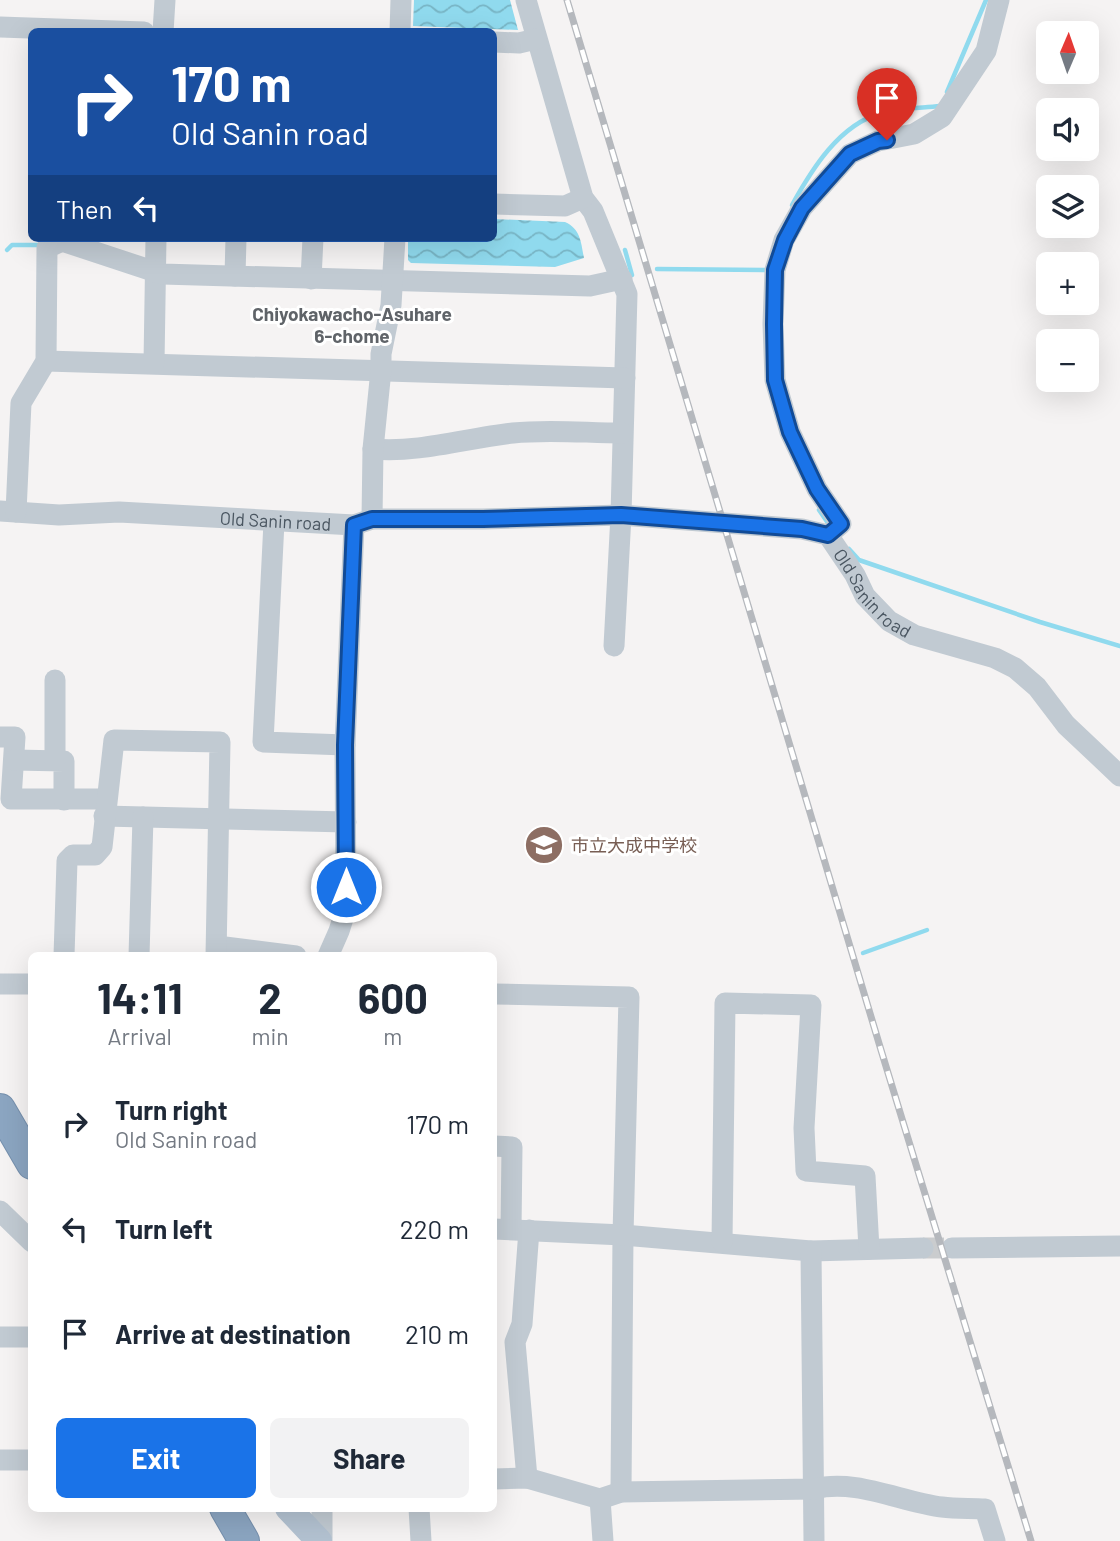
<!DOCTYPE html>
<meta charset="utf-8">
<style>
body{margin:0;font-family:Barlow,"Noto Sans JP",sans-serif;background:#f2f2f3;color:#1f2937;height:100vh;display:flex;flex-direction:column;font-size:26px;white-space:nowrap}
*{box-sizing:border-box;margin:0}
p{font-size:23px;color:#747a83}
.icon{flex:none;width:38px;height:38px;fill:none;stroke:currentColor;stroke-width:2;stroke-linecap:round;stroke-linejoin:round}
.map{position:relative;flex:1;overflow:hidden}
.side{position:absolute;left:28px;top:952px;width:469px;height:560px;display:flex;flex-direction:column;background:#fff;border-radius:10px;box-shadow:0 7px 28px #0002}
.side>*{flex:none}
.top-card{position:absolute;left:28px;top:28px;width:469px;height:214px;border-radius:10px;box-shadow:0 7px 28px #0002;background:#1a4fa0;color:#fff;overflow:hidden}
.needle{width:46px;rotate:2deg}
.buttons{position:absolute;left:1036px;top:21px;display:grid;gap:14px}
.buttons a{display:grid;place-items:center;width:63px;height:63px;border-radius:10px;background:#fff;box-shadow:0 7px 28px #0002;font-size:35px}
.pin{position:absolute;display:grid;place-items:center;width:60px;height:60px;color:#fff;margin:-72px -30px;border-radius:50% 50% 50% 0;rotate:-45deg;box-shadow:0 0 7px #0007}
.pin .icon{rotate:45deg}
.me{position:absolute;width:77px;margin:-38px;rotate:0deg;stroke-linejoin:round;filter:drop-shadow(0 0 5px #0008)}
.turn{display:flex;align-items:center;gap:24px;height:147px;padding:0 28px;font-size:32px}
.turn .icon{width:91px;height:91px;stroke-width:2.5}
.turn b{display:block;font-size:49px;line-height:60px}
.then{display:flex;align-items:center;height:66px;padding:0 28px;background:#0003;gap:14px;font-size:26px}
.eta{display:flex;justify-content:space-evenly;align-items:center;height:119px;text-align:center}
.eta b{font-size:42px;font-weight:700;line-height:49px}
.action{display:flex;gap:14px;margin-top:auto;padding:14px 28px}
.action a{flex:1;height:80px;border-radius:10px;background:#1a73e8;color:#fff;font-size:28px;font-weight:700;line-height:80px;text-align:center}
.action a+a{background:#f2f2f3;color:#1f2937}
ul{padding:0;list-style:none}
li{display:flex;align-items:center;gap:21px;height:105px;padding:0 28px}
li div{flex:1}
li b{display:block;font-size:26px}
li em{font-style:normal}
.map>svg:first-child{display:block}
</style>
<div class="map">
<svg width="1120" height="1541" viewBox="0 0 1120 1541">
<defs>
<pattern id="water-waves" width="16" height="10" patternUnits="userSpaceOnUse" patternTransform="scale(1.75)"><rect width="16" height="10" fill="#90daee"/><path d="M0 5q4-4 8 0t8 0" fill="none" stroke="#78b4c4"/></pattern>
</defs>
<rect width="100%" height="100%" fill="#f5f3f3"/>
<g fill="url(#water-waves)">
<polygon points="414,0 510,0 518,30 413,26"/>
<path d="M494,219L565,222C581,229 581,243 584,258L555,267L411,263L408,260V238H494Z"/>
</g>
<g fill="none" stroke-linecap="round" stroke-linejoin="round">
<g stroke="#90daee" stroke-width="4.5">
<polyline points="947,92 986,0"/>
<path d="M792,205C812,169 839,125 881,113C899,108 921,108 940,106"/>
<polyline points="7,250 12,245 38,245"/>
<polyline points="625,250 632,275"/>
<polyline points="657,269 768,270"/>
<polyline points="819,510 830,526"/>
<polyline points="849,549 859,560 1040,622 1120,646"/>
<polyline points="863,953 927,930"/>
</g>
<polyline stroke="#caccce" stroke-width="21" stroke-dasharray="21 10" stroke-linecap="butt" points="923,1248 952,1248"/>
<g stroke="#7690ad" stroke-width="32">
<g id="highway">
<polyline points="0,1109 32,1164"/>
<polyline points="225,1508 244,1541"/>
</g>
</g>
<g stroke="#c1cad2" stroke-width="21">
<polyline points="526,0 583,198 593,211 627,294 621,515 614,646"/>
<polyline points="0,27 144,32"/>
<polyline points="163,32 165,0"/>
<polyline points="400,32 401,0"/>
<polyline points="494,42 519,43 536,39"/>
<polyline points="494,204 565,206 583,198"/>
<polyline points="235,276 236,238"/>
<polyline points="311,279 313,238"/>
<polyline points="46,361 625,378"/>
<polyline points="154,363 156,238"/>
<path d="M373,449C420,453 466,438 513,433C548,429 587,433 622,433"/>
<path id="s1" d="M0,511L59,515L119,512L354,525L372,519H483L621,515L802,529L828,535L855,575L865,596L889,621L914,635L995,658L1015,668L1037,687L1066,725L1120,776"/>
<polyline points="16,512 21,403 46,361 47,248 62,241 162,274 590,286 622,279"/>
<polyline points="372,519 373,449 381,370 381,354 391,305 395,238"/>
<polyline points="274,522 263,742 345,745"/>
<polyline points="828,535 841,524 817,489 790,432 775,380 773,324 775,270 784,240 802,208 850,154 878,141 914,134 942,117 986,51 999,0"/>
<polyline points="0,737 15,737 11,799 106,799"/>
<polyline points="14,760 64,761 64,800"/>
<polyline points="55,760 55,680"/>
<polyline points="104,816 346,822"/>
<polyline points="217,946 296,956"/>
<polyline points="64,956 67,861 73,855 95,855 102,847 114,740 220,742 216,956"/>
<polyline points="139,956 143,817"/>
<polyline points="328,956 339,931 346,909 345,745 354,525"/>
<polyline points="0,984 32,984"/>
<polyline points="494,994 629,997 623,1235 621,1492"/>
<polyline points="494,1146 512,1147 511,1229"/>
<polyline points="0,1211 32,1242"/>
<polyline points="494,1229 623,1235 811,1251 923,1248"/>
<polyline points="722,1242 725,1003 811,1005 804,1128 806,1171 865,1176 869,1249"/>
<polyline points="952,1248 1120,1246"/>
<polyline points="811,1251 814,1541"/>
<polyline points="0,1337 32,1337"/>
<polyline points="0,1460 32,1460"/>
<polyline points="527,1478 515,1342 522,1324 529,1230"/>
<path d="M494,1479L527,1478L600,1499L621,1492L814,1489C855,1478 901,1502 942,1507C956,1509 971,1508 985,1509L995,1541"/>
<polyline points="600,1499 603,1541"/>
<polyline points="322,1508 322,1541"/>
<polyline points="419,1508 421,1541"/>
</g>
<polyline stroke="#b3c2d1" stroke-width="26" points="288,1508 319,1541"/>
<use href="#highway" stroke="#8ba5c1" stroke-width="30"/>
<g stroke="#b5b8bd" stroke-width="7">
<polyline id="rail" points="567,0 881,1050 1031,1541"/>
</g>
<use href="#rail" stroke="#fff" stroke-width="4.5" stroke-dasharray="13" stroke-linecap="butt"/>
</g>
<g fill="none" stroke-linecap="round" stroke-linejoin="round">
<g stroke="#114b97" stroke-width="18">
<polyline id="route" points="346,887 345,745 354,525 372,519 483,519 621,515 802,529 828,535 841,524 817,489 790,432 775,380 774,324 775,270 785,240 802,208 850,154 878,141 887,140"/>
</g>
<use href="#route" stroke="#1a73e8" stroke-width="12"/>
</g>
<defs>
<g id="school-disc" transform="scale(2.0125)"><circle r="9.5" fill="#8d6e63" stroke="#fff"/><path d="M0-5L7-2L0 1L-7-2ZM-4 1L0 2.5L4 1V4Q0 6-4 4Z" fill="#fff"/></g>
</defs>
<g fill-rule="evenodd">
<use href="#school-disc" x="544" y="845"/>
</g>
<g text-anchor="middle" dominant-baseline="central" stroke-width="6" stroke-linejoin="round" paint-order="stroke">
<g font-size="18" fill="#4a5661" stroke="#fff">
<text stroke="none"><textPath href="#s1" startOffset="276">Old Sanin road</textPath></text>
<text stroke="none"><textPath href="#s1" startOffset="905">Old Sanin road</textPath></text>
</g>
<g font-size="18" fill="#785e54" stroke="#fff" text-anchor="start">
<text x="571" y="845">市立大成中学校</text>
</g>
<g font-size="19" font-weight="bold" fill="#5f6368" stroke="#fff">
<text x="352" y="313">Chiyokawacho-Asuhare<tspan x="352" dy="22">6-chome</tspan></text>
</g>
</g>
</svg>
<div class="buttons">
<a><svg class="needle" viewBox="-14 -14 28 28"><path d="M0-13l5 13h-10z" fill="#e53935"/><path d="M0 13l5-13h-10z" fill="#747a83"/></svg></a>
<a><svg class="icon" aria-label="sound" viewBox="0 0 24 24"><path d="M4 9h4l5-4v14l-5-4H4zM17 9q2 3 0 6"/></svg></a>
<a><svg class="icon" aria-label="layers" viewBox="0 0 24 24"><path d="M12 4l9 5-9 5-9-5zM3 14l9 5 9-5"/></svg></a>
<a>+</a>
<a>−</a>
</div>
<div class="pin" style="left:887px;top:140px;background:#d93025"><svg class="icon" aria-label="arrive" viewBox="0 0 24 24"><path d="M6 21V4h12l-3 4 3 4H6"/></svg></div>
<svg class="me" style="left:346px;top:887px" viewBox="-20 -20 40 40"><circle r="17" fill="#1a73e8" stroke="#fff" stroke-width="3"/><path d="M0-11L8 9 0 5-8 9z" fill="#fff"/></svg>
<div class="top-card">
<div class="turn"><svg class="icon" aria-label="right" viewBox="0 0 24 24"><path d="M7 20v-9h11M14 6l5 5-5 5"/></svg><div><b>170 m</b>Old Sanin road</div></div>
<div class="then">Then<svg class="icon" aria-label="left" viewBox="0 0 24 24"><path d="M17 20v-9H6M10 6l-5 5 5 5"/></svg></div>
</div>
<section class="side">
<div class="eta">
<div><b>14:11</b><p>Arrival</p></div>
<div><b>2</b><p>min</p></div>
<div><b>600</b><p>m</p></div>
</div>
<ul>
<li><svg class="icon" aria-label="right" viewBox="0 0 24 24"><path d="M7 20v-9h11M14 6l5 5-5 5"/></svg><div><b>Turn right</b><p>Old Sanin road</p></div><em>170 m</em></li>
<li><svg class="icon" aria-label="left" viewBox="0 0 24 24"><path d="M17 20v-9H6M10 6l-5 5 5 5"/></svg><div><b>Turn left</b></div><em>220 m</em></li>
<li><svg class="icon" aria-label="arrive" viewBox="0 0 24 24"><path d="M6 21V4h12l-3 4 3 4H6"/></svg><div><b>Arrive at destination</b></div><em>210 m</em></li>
</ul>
<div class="action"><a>Exit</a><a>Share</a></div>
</section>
</div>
